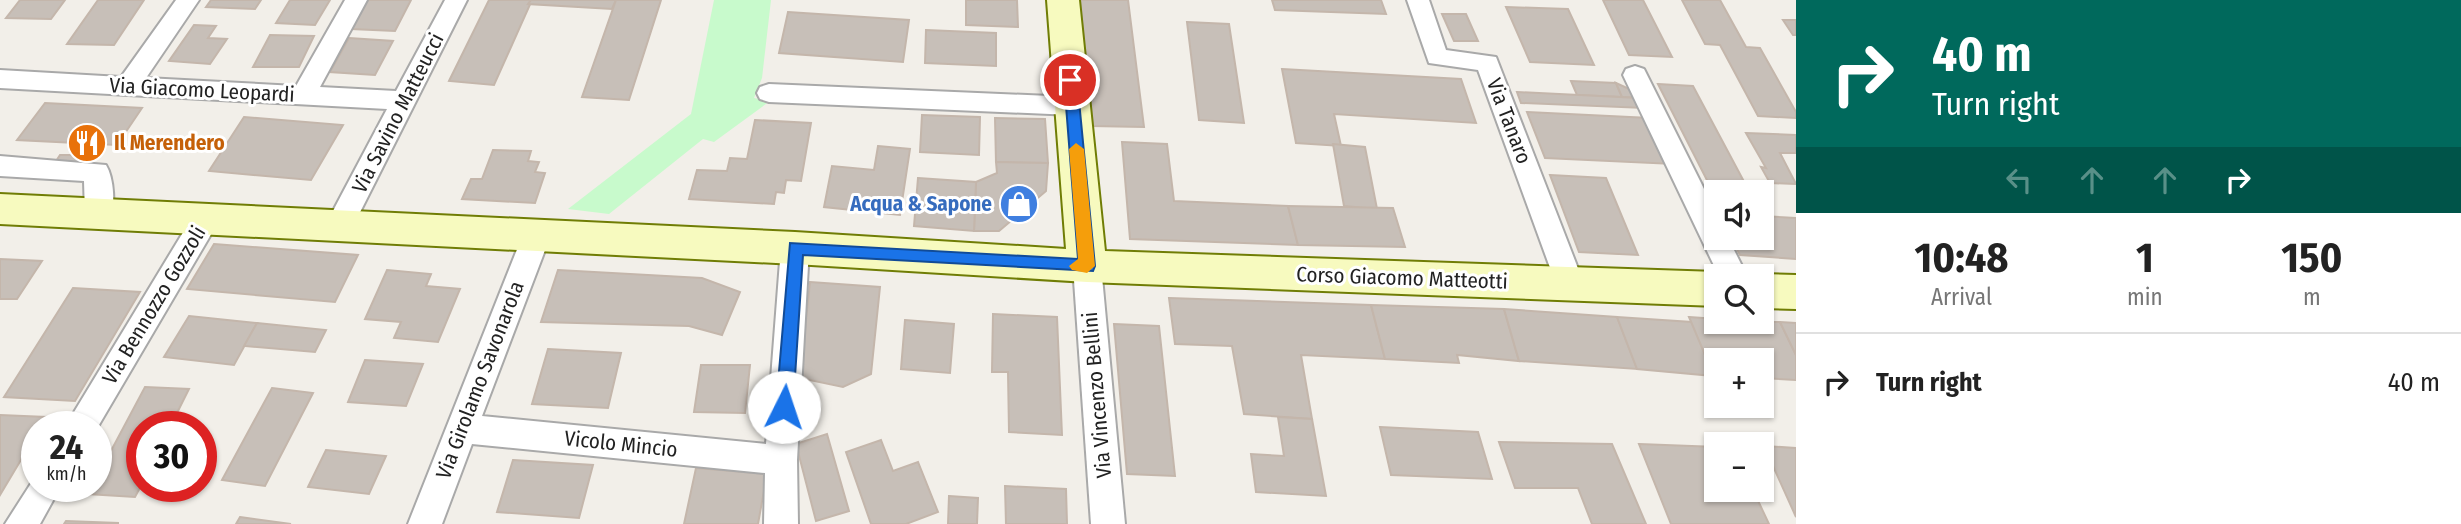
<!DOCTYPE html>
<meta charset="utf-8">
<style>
body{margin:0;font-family:"Fira Sans Condensed",sans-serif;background:#f2f2f2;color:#222;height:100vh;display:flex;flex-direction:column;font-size:26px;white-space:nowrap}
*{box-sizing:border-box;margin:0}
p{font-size:23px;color:#767676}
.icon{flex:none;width:38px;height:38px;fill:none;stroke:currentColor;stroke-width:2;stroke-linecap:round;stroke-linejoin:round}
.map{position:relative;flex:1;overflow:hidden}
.drawer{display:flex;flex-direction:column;background:#fff;width:665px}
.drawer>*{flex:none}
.guide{background:#00695c;color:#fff;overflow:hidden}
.tools{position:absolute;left:1704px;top:180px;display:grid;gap:14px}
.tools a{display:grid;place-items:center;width:70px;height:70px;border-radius:0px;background:#fff;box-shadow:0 2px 5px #0004;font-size:35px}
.speed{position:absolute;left:21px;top:411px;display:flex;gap:14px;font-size:35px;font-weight:700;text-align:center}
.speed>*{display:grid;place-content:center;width:91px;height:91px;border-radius:50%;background:#fff;box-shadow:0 2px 5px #0004;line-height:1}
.speed small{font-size:18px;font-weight:400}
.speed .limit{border:10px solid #d22;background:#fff;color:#111}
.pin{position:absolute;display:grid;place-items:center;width:60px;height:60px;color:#fff;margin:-30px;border:4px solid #fff;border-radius:50%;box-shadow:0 2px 7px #0007}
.me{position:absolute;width:77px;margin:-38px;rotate:4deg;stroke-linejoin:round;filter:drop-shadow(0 0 5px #0008)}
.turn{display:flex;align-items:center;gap:24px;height:147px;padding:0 21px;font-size:32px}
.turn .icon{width:91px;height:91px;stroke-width:2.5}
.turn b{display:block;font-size:49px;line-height:60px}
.lanes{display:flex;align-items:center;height:66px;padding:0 21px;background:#0003;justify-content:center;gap:35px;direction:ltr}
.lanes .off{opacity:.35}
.eta{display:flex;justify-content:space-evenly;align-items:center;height:119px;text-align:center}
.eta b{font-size:42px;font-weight:700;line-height:49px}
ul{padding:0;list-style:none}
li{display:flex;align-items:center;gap:21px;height:98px;padding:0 21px;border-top:2px solid #e0e0e0}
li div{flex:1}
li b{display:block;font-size:26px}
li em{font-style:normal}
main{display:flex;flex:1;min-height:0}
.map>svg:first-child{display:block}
</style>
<main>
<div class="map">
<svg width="1796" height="524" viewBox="0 0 1796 524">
<rect width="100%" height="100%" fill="#f2efe9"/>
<polygon fill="#c8facc" points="714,0 771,0 762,78 754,98 770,101 714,142 703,139 609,214 568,209 691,114"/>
<g fill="#c7bfb8" stroke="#c4b6ab" stroke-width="2">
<polygon points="20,0 65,0 51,19 6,18"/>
<polygon points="98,0 144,0 114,45 67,44"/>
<polygon points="211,0 261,0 255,9 206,7"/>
<polygon points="290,0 330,0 315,25 276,23"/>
<polygon points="368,0 411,0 395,31 352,29"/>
<polygon points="489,0 532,0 494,85 449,81"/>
<polygon points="531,0 616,0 612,9 528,4"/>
<polygon points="616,0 661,0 629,100 582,97"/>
<polygon points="966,0 1017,0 1018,27 966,25"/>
<polygon points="1080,0 1128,0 1144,127 1091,126"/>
<polygon points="1272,0 1381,0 1386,14 1275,10"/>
<polygon points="1603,0 1643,0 1672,57 1629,55"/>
<polygon points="1682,0 1720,0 1746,47 1760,48 1796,112 1796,118 1758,116 1720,45 1705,44"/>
<polygon points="1506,7 1568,9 1594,65 1530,62"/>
<polygon points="788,12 909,20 903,62 779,53"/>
<polygon points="1442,14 1466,14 1478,41 1454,41"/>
<polygon points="1783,20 1796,20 1796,35 1793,35"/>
<polygon points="1187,22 1229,24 1244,123 1199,120"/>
<polygon points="194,25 216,26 208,38 227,39 210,64 169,61"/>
<polygon points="926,30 996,33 996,66 925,63"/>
<polygon points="270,35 314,36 299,67 253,67"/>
<polygon points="349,38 393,41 375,75 330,72"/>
<polygon points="1282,69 1461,79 1476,123 1334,114 1341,146 1296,143"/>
<polygon points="1571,81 1616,83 1622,97 1577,95"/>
<polygon points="1616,83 1638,93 1641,98 1622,97"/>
<polygon points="1658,84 1693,86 1749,191 1712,190"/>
<polygon points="1517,92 1639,98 1644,108 1521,103"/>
<polygon points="45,103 142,108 117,145 17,140"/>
<polygon points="1527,112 1650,118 1673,164 1545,158"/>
<polygon points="922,115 980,117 979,155 920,152"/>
<polygon points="244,117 343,125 311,180 209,171"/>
<polygon points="995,118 1045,119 1048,163 996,162"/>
<polygon points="755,120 811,123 801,181 786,180 784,193 776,192 774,204 689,199 697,170 727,171 730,158 747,159"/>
<polygon points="1746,133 1796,135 1796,153 1780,153 1796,184 1770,183 1761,167 1766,168"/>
<polygon points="1122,142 1167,144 1174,201 1288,206 1298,245 1130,239"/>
<polygon points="1333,144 1365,147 1377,209 1344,206"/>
<polygon points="878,146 910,149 900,215 824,207 832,166 874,170"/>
<polygon points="493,150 531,151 528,161 539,162 535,172 545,173 535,203 462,199 471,179 482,179"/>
<polygon points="60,155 82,155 70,173 49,172"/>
<polygon points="996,162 1048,163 1046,191 999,231 974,231 976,182 997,173"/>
<polygon points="1550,175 1606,178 1638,255 1579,252"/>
<polygon points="918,178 976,182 974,231 914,226"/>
<polygon points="1288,206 1393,208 1405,247 1298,245"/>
<polygon points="1762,216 1796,218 1796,259 1740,255 1731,238 1762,238"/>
<polygon points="214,244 358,255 335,302 187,289"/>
<polygon points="0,259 42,261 17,299 0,299"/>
<polygon points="387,270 431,274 426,286 460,289 438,342 394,338 401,322 365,319"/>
<polygon points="558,270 702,278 740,292 722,335 689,326 541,322"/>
<polygon points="810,282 880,287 871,374 843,387 800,378"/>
<polygon points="73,288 140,292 75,401 4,397"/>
<polygon points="1169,298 1371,305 1385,359 1301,355 1312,419 1244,414 1232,346 1175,344"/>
<polygon points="1371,305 1504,309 1519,361 1457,355 1459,363 1385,359"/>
<polygon points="1504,309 1617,317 1637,369 1519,361"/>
<polygon points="993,314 1057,317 1062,435 1009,432 1008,372 992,372"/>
<polygon points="189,316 257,323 234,365 164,357"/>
<polygon points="1617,317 1692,322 1714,376 1637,369"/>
<polygon points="1689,317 1717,319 1717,322 1780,322 1796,355 1796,380 1762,378 1762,360 1717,360 1717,376 1714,376"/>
<polygon points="905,320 954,324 950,373 901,369"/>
<polygon points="1780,322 1796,323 1796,355"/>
<polygon points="257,323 326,330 315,352 244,346"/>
<polygon points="1114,324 1159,326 1175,476 1127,474"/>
<polygon points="548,349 621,353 608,408 532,404"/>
<polygon points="365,360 423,364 406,406 348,402"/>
<polygon points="701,365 750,365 745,413 694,412"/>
<polygon points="145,387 189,389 170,427 142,427 142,484 135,497 88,494 92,486 96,486 96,479"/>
<polygon points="272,388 313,393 265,486 222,480"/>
<polygon points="0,415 46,417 40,427 37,427 37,433 0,495"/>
<polygon points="1278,417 1312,419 1326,496 1256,492 1251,454 1284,456"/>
<polygon points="1380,427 1478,432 1492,479 1391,475"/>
<polygon points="827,434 849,511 816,521 796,444"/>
<polygon points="881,440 893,471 918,462 938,512 906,524 871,524 846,452"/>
<polygon points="1499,442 1612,444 1646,524 1592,524 1578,488 1515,488"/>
<polygon points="1639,444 1717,447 1717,490 1753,490 1769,524 1671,524"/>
<polygon points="1764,446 1796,448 1796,517"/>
<polygon points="326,450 386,456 369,494 308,487"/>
<polygon points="513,460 593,465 579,518 497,512"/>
<polygon points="696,468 767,474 758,524 684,524"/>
<polygon points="1005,486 1066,489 1067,524 1006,524"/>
<polygon points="949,496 978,498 977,524 948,524"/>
<polygon points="240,517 291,524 236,524"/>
<polygon points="66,521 119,523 64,524"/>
</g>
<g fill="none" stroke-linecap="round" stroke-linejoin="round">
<g stroke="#a9a9a9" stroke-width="4">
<g id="street">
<polygon points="176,0 199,0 146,78 296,86 345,0 367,0 320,87 396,91 445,0 467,0 349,234 339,237 329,234 325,226 387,109 0,88 0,70 121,77"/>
<polygon points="1407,0 1429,0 1446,50 1496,57 1584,284 1580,292 1570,296 1560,292 1556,284 1478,70 1429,63"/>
<polygon points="1635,66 1644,69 1717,215 1717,238 1728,238 1747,276 1719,276 1623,75 1626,69"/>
<polygon points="769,84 1073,97 1082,99 1085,106 1082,113 1073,115 769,102 760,99 757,93 760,87"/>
<path d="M0,156L106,165C114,178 116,208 109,222L99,225L89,222L85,214L84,181L0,176Z"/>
<polygon points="206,208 216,211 220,219 96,430 96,427 65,427 196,211"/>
<polygon points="536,226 546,229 550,237 482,416 766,444 781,248 785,240 795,237 805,240 809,248 797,460 798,524 764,524 765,473 472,444 442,524 408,524 522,237 526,229"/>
<polygon points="1087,254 1097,258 1101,266 1125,524 1091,524 1073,266 1077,258"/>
<polygon points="37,474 37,486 61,486 40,524 5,524"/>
</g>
</g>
<g stroke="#707d05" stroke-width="4">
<g id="secondary">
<polygon points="1047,0 1079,0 1105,251 1717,272 1729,276 1717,276 1717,306 1087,282 795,264 0,224 0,194 795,232 1066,249"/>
<polygon points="1762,274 1796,275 1796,309 1762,308 1762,276 1756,276"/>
</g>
</g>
<use href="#street" fill="#fff" fill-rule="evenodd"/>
<use href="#secondary" fill="#f7fabf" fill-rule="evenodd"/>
</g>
<polygon fill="#1a73e8" stroke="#114b97" stroke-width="2" points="1070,75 1077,80 1095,266 1093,271 803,255 793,407 791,413 778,413 776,407 790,243 1078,259 1064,80"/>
<polygon fill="#f59e0b" points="1076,143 1084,149 1095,266 1087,273 1072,270 1069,266 1078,259 1069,149"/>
<defs>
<g id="restaurant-disc" transform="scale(2.0125)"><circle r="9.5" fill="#e8710a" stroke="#fff"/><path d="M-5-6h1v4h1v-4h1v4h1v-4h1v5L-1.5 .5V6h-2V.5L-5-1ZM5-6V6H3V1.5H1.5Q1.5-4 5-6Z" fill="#fff"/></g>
<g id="shop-disc" transform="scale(2.0125)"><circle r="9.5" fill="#3f7fe0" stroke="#fff"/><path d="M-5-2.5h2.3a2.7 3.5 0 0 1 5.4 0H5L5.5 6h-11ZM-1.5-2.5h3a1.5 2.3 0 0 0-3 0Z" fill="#fff"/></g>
</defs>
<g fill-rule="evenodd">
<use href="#restaurant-disc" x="87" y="143"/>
<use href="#shop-disc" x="1019" y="204"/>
</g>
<g text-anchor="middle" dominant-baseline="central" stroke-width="6" stroke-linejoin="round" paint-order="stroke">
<g font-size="21" fill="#222" stroke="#fff">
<text transform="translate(202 90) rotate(3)">Via Giacomo Leopardi</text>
<text transform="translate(398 113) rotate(-63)">Via Savino Matteucci</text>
<text transform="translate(1509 121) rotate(69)">Via Tanaro</text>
<text transform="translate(1402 278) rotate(2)">Corso Giacomo Matteotti</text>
<text transform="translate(154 305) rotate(-59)">Via Bennozzo Gozzoli</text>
<text transform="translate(480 380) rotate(-69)">Via Girolamo Savonarola</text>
<text transform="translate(1097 395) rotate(-95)">Via Vincenzo Bellini</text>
<text transform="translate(621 444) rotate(6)">Vicolo Mincio</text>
</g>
<g font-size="21" font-weight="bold" fill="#c56008" stroke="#fff" text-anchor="start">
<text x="114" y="143">Il Merendero</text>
</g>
<g font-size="21" font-weight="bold" fill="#366cbe" stroke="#fff" text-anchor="end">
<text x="992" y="204">Acqua &amp; Sapone</text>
</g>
</g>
</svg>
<div class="tools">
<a><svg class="icon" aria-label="sound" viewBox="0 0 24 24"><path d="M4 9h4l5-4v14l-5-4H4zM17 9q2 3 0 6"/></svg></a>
<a><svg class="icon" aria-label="search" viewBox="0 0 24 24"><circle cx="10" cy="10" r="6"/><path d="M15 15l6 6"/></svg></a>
<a>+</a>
<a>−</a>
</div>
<div class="speed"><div>24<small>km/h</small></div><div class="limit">30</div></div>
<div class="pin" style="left:1070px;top:80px;background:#d93025"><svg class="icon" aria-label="arrive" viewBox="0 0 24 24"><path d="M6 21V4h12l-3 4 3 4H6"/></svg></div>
<svg class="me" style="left:784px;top:407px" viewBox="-20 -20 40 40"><circle r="19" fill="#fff"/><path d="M0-13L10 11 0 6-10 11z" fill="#1a73e8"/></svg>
</div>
<section class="drawer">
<div class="guide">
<div class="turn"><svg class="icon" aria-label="right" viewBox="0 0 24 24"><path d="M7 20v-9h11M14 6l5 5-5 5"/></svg><div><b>40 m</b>Turn right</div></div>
<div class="lanes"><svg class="icon off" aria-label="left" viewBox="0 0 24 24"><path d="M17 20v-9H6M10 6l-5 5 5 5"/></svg><svg class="icon off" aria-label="ahead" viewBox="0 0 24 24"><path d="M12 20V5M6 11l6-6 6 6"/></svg><svg class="icon off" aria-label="ahead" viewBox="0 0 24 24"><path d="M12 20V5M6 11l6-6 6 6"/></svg><svg class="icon" aria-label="right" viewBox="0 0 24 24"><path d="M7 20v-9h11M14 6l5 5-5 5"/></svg></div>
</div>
<div class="eta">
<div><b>10:48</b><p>Arrival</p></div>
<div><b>1</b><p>min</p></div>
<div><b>150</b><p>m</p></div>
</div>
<ul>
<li><svg class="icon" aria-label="right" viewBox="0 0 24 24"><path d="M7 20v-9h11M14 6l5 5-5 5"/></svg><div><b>Turn right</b></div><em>40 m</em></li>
</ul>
</section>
</main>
